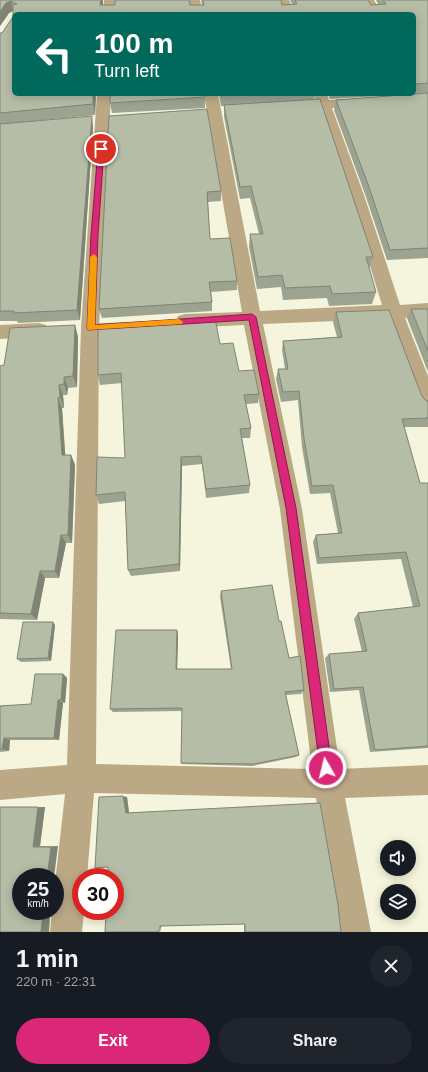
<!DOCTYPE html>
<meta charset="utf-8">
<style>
body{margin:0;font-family:Arial,sans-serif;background:#20242c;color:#f1f3f6;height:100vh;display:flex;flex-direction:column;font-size:15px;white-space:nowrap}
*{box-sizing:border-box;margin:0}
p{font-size:13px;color:#9ea1a6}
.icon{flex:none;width:22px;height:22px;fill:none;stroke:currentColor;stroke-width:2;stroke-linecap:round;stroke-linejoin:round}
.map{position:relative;height:932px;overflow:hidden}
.panel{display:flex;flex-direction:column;background:#171b24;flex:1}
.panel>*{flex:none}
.banner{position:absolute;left:12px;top:12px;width:404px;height:84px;border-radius:6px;box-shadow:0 2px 10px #0003;background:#00695c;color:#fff;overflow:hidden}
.controls{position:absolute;left:380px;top:840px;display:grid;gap:8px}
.controls a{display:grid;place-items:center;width:36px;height:36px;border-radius:50%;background:#171b24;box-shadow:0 2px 10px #0003;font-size:20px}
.speed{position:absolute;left:12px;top:868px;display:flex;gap:8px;font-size:20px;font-weight:700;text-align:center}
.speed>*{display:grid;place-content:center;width:52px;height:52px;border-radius:50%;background:#171b24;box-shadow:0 2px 10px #0003;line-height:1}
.speed small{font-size:10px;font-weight:400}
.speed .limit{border:6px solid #d22;background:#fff;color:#111}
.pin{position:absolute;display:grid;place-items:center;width:34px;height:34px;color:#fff;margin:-17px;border:2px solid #fff;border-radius:50%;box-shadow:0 1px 4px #0007}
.me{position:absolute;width:44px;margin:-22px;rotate:352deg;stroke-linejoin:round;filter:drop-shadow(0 0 3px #0008)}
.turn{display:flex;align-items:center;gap:14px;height:84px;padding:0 16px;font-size:18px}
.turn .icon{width:52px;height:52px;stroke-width:2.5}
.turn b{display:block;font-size:28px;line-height:34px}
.round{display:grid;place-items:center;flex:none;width:42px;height:42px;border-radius:21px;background:#20242c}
.overview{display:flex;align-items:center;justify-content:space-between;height:68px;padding:0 16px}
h1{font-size:24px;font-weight:600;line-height:30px}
.primary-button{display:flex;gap:8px;margin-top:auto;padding:8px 16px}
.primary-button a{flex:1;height:46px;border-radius:24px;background:#db2777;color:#fff;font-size:16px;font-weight:600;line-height:46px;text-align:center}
.primary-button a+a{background:#20242c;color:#f1f3f6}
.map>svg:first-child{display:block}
</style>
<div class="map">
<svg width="428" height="932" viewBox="0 0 428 932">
<rect width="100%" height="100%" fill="#f5f4dc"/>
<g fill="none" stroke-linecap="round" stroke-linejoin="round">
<g fill="#bba986" fill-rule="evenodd">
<polygon points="104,0 116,0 115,14 103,14"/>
<polygon points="188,0 200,0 203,14 191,14"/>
<polygon points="277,0 289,0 295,14 283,14"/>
<polygon points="362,0 374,0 382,14 370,14"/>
<polygon points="97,94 111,94 99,328 96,764 312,769 280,509 244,325 185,328 178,326 176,321 178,316 185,314 242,312 204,94 218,94 260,311 382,305 348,195 319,109 292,111 287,110 285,107 287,104 316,101 313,94 327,94 329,100 366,98 371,99 373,102 371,105 366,106 332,108 364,195 400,305 428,303 428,317 405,318 428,376 428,410 421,408 418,402 387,319 263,324 302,509 340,769 428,765 428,795 345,798 371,932 339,932 316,798 94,793 87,877 81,877 81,911 84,911 82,932 50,932 52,911 55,911 55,883 65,794 0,800 0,770 67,765 81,328"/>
<polygon points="39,323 46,325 48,330 46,335 39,337 0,339 0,325"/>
</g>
</g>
<g fill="#9ca390">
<polygon points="0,0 103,0 103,5 202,5 201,0 281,0 282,5 292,4 290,0 368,0 371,5 378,4 376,0 428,0 428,93 414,94 414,14 14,94 96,94 95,115 14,123 93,127 80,320 18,323 17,321 0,321 0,33 2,33 13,17 13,11 9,13 0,26"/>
<polygon points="428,93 428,258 387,260 365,194 334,110 336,100"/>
<polygon points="219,94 315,94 314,99 373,257 369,269 376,292 372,304 329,306 327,298 283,300 281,287 257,289 249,247 250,234 259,234 250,198 240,199 224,117 224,106 221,106"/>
<polygon points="328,94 412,94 330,99"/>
<polygon points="205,97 205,108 112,113 110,103"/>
<polygon points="109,116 221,191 221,201 208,202 210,239 237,281 237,290 211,292 212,302 212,311 102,318 99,309"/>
<polygon points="411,309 428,309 428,372 407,318"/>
<polygon points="336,312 421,394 425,400 428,401 428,427 404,427 420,483 428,483 428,748 370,752 359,690 330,692 325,658 329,654 362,652 354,619 358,613 413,607 401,559 317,564 313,542 316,535 338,533 330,493 310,494 302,447 298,400 281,402 276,379 278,369 285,369 282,350 283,341 337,337 333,322"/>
<polygon points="75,325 78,337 77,387 68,388 67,395 63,395 64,408 62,408 65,455 71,455 75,465 72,543 66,543 59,578 45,578 37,620 0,619 0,366 4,365"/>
<polygon points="220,344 239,371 259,394 258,403 246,404 251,428 250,438 242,438 250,485 249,493 206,498 202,464 182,466 180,571 131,576 128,570 125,501 99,504 96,495 125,458 122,383 100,385 98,375"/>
<polygon points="221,591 279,621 289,658 304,690 301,694 286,695 299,755 296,757 252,766 182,764 181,763 182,711 113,712 110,709 177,630 178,635 177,669 231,669 220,597"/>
<polygon points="55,625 51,661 21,662 17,659"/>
<polygon points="63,674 67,678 65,703 63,703 59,740 10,740 9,751 0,752 0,706 31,704"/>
<polygon points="127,797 129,813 341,932 244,932 244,924 162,926 160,929 105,932"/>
<polygon points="38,807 45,807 40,846 58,846 21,911 51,911 50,911 49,932 0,932"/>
</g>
<g fill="#7f8475">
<polygon points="101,0 103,0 102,14 100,5"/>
<polygon points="11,1 13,11 9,13 0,26 0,12 6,3"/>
<polygon points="93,94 96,94 95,115 93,104"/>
<polygon points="92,116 93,127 80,320 77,310"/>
<polygon points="75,325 78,337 77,387 73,376"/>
<polygon points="64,377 68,388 67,395 64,384"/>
<polygon points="59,385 63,395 64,408 60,397"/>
<polygon points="58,398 62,408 66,465 62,455"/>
<polygon points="71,455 75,465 72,543 68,535"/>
<polygon points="181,457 182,466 180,571 179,564"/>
<polygon points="61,535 66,543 59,578 55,571"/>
<polygon points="40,571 45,578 37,620 31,614"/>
<polygon points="53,622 55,625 51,661 48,658"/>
<polygon points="177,630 178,635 177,674 176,669"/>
<polygon points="63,674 67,678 65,703 61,700"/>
<polygon points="58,700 63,703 59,740 54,738"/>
<polygon points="4,738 10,740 9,751 2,749"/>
<polygon points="123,796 127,797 129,813 126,813"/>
<polygon points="38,807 45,807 40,846 33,847"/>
<polygon points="58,846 54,877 47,877 51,847"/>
<polygon points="46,911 51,911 50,911 49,932 41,932 43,915"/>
</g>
<g fill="#b5bda7" stroke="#7f8475">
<polygon points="0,0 101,0 100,5 115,5 115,0 189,0 190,5 204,5 203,0 281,0 282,5 297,4 295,0 368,0 371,5 386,4 383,0 428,0 428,83 414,84 414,14 14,14 14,94 93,94 93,104 0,113 0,33 2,33 13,17 13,5 17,4 11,1 6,3 0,12"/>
<polygon points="428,93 428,248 390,250 368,184 336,100"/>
<polygon points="110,94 204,94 205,97 110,103"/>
<polygon points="221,94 248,94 221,96"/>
<polygon points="320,99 373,257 366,257 376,292 332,294 330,286 285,288 282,275 258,277 250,234 263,234 251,186 240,187 224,105"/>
<polygon points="207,109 221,191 207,192 210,239 230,238 237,281 209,282 212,302 99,309 109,116"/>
<polygon points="92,116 77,310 14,313 14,311 0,311 0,124"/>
<polygon points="411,309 428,309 428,351"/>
<polygon points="389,310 421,394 425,400 428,401 428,418 402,419 420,483 428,483 428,746 375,750 363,687 334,689 329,654 367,651 358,613 420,606 406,552 319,558 316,535 342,533 333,485 312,486 304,438 299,391 283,392 278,369 288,369 283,341 342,337 336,312"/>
<polygon points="215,318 220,344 233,343 239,371 254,370 259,394 244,395 251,428 240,429 250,485 206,489 201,456 181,457 179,564 128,570 125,492 96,495 97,457 125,458 121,373 98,375 98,324"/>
<polygon points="75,325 73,376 64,377 64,384 59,385 60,397 58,398 62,455 71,455 68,535 61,535 55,571 40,571 31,614 0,613 0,366 4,365 10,328"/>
<polygon points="272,585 279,621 281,621 289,658 300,656 304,690 285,692 299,755 254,764 181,763 182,708 110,709 116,630 177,630 176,669 232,669 221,591"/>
<polygon points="23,622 53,622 48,658 17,659"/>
<polygon points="35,674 63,674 61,700 58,700 54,738 4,738 2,749 0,749 0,706 31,704"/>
<polygon points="123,796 126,813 320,803 338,905 341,932 245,932 245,924 160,926 160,931 158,931 158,932 105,932 106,911 115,911 115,877 108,877 108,867 95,868 99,797"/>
<polygon points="0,807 38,807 33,847 51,847 47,877 21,877 21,911 46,911 46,914 43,915 41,932 0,932"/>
</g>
<polygon fill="#db2777" stroke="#8e194d" points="101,147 104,149 98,235 95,325 252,314 256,317 296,508 332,768 330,773 326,774 322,773 320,768 286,508 249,320 88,330 87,328 91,235 98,149"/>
<polygon fill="#f59e0b" points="94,254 97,257 95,325 179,319 183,322 182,324 88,330 87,328 90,257"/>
</svg>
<div class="controls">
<a><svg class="icon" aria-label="sound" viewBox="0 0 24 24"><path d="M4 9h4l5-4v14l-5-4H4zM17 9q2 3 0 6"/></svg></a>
<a><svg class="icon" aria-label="layers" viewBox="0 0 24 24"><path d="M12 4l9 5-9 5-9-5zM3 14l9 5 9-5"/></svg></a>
</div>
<div class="speed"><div>25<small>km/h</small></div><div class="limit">30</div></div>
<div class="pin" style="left:101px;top:149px;background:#d93025"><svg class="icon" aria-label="arrive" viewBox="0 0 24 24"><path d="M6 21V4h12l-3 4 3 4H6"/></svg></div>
<svg class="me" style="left:326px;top:768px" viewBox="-20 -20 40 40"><circle r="17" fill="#db2777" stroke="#fff" stroke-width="3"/><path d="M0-11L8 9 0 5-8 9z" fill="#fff"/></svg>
<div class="banner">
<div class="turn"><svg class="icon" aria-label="left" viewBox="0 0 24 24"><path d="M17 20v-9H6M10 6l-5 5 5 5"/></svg><div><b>100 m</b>Turn left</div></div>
</div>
</div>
<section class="panel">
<div class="overview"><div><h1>1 min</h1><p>220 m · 22:31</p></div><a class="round"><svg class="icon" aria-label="close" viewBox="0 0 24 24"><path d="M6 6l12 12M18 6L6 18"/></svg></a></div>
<div class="primary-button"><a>Exit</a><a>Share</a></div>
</section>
